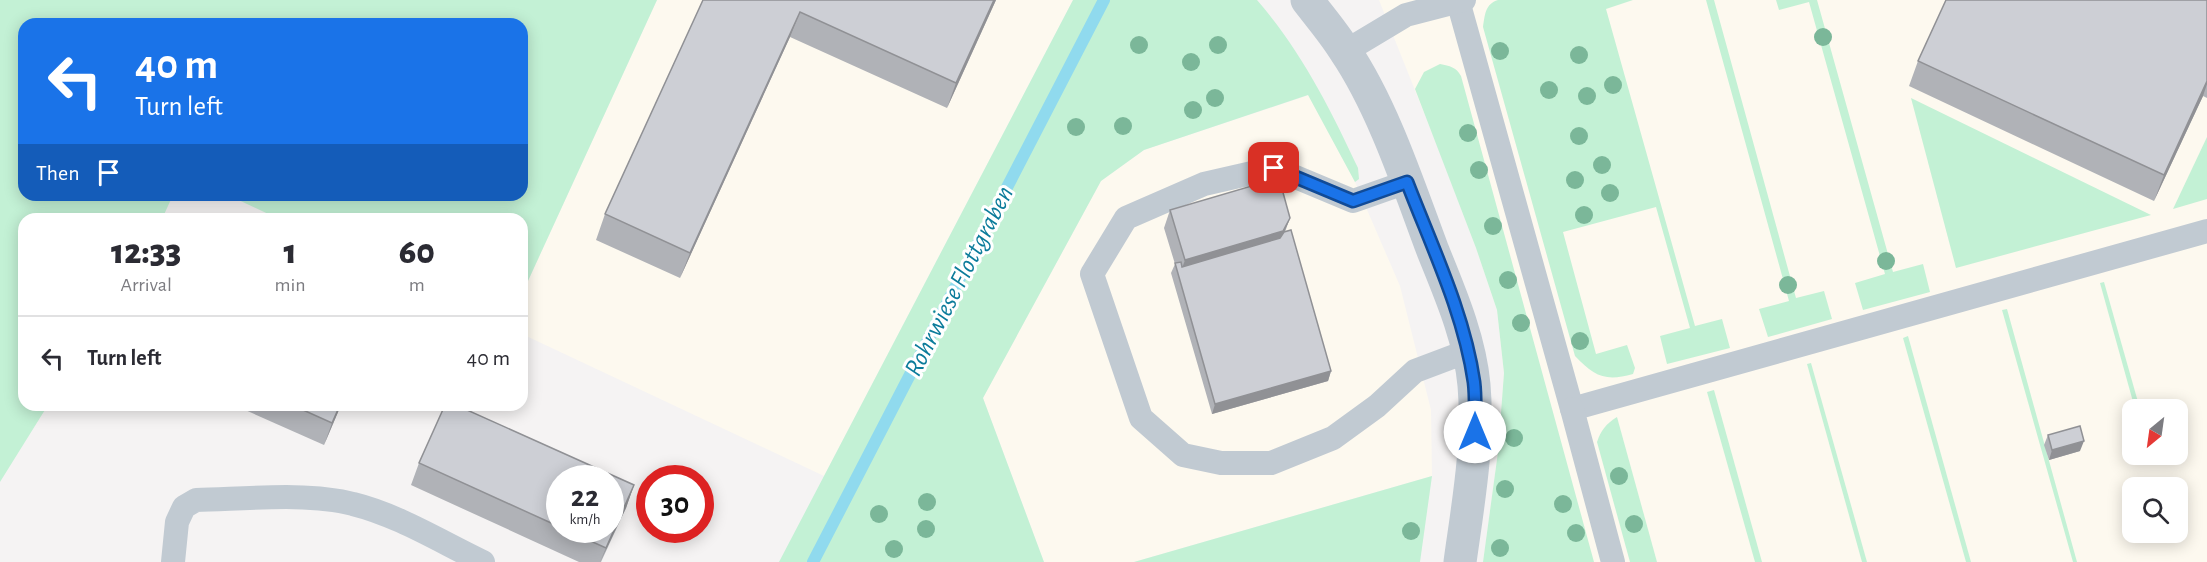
<!DOCTYPE html>
<style>
body{margin:0;font-family:"Alegreya Sans",sans-serif;background:#f2f2f3;color:#2b2b33;height:100vh;display:flex;flex-direction:column;font-size:22px;white-space:nowrap}
*{box-sizing:border-box;margin:0}
p{font-size:20px;color:#7c7c81}
.icon{flex:none;width:33px;height:33px;fill:none;stroke:currentColor;stroke-width:2;stroke-linecap:round;stroke-linejoin:round}
.map{position:relative;flex:1;overflow:hidden}
.panel{position:absolute;left:18px;top:213px;width:510px;height:198px;display:flex;flex-direction:column;background:#fff;border-radius:18px;box-shadow:0 3px 15px #0003}
.panel>*{flex:none}
.guide{position:absolute;left:18px;top:18px;width:510px;height:183px;border-radius:18px;box-shadow:0 3px 15px #0003;background:#1a73e8;color:#fff;overflow:hidden}
.needle{width:39px;rotate:209deg}
.fabs{position:absolute;left:2122px;top:399px;display:grid;gap:12px}
.fabs a{display:grid;place-items:center;width:66px;height:66px;border-radius:12px;background:#fff;box-shadow:0 3px 15px #0003;font-size:30px}
.speed{position:absolute;left:546px;top:465px;display:flex;gap:12px;font-size:30px;font-weight:700;text-align:center}
.speed>*{display:grid;place-content:center;width:78px;height:78px;border-radius:50%;background:#fff;box-shadow:0 3px 15px #0003;line-height:1}
.speed small{font-size:15px;font-weight:400}
.speed .limit{border:9px solid #d22;background:#fff;color:#111}
.pin{position:absolute;display:grid;place-items:center;width:51px;height:51px;color:#fff;margin:-26px;border-radius:12px;box-shadow:0 3px 9px #0006}
.me{position:absolute;width:66px;margin:-33px;rotate:0deg;stroke-linejoin:round;filter:drop-shadow(0 0 4px #0008)}
.turn{display:flex;align-items:center;gap:21px;height:126px;padding:0 18px;font-size:27px}
.turn .icon{width:78px;height:78px;stroke-width:2.5}
.turn b{display:block;font-size:42px;line-height:51px}
.then{display:flex;align-items:center;height:57px;padding:0 18px;background:#0003;gap:12px;font-size:22px}
.eta{display:flex;justify-content:space-evenly;align-items:center;height:102px;text-align:center}
.eta b{font-size:36px;font-weight:800;line-height:42px}
ul{padding:0;list-style:none}
li{display:flex;align-items:center;gap:18px;height:84px;padding:0 18px;border-top:2px solid #e1e1e2}
li div{flex:1}
li b{display:block;font-size:22px}
li em{font-style:normal}
.map>svg:first-child{display:block}
</style>
<div class="map">
<svg width="2207" height="562" viewBox="0 0 2207 562">
<rect width="100%" height="100%" fill="#f5f3f3"/>
<g fill="#fdf9ef" fill-rule="evenodd">
<polygon points="657,0 1073,0 824,476 522,334 522,294"/>
<path d="M1379,0H2207V562H1483L1498,452L1504,373L1497,310L1476,248L1438,148ZM2133,410H2178V454H2133ZM2133,488H2178V532H2133Z"/>
<polygon points="1309,95 1355,182 1400,286 1431,410 1432,476 1134,562 1044,562 983,398 1101,181 1144,150"/>
</g>
<g fill="#c3f1d5">
<polygon points="0,0 657,0 522,294 522,219 279,219 228,195 522,195 522,24 24,24 24,195 173,195 162,219 24,219 24,405 48,405 0,482"/>
<path d="M1073,0H1257C1301,51 1330,108 1358,168L1359,179L1355,182L1308,95L1144,150L1101,181L983,398L1044,562H779Z"/>
<path d="M1498,0H1633L1606,9L1695,326L1722,319L1730,348L1667,364L1660,336L1690,328L1656,207L1563,232L1596,354L1627,345L1635,368L1633,374C1605,382 1594,376 1575,356L1483,27C1485,15 1485,4 1498,0Z"/>
<polygon points="1706,0 1714,0 1796,298 1824,291 1832,319 1768,337 1759,309 1789,301"/>
<polygon points="1776,0 1817,0 1893,272 1923,264 1930,292 1863,310 1855,283 1885,274 1809,2 1779,10"/>
<path d="M1440,64C1450,66 1456,67 1461,76L1594,562H1483L1498,452L1504,373L1497,310L1476,248L1415,89L1424,72Z"/>
<polygon points="1911,98 2151,215 1956,268"/>
<polygon points="2207,137 2207,199 2173,209"/>
<polygon points="2104,282 2140,409 2135,409 2100,283"/>
<polygon points="2007,309 2077,562 2073,562 2002,310"/>
<polygon points="1908,336 1971,562 1966,562 1903,338"/>
<polygon points="1811,363 1867,562 1862,562 1807,364"/>
<polygon points="1714,390 1762,562 1755,562 1707,392"/>
<path d="M1617,417L1657,562H1630L1597,442C1601,430 1606,424 1617,417Z"/>
<polygon points="1432,476 1420,562 1134,562"/>
</g>
<g fill="none" stroke-linecap="round" stroke-linejoin="round">
<polyline stroke="#90daee" stroke-width="12" points="813,562 1104,0"/>
<g stroke="#c1cad2" stroke-width="24">
<polyline points="1458,1 1572,409 2207,231"/>
<polyline points="1346,51 1406,15 1464,0"/>
<polyline points="1407,182 1353,201 1274,168 1204,184 1126,218 1092,274 1141,418 1183,455 1221,463 1271,463 1333,438 1377,406 1415,371 1468,351"/>
<polyline points="1572,409 1613,562"/>
<path d="M173,562L177,522L184,507L196,500C243,499 309,492 353,504C398,515 441,542 483,562"/>
</g>
<path stroke="#c1cad2" stroke-width="33" d="M1307,0C1320,17 1334,33 1345,51C1383,107 1409,187 1433,251C1450,293 1470,339 1474,385C1479,444 1468,504 1460,562"/>
</g>
<g fill="#7bb799">
<circle cx="1823" cy="37" r="9"/>
<circle cx="1139" cy="45" r="9"/>
<circle cx="1218" cy="45" r="9"/>
<circle cx="1500" cy="51" r="9"/>
<circle cx="1579" cy="55" r="9"/>
<circle cx="1191" cy="62" r="9"/>
<circle cx="1613" cy="85" r="9"/>
<circle cx="1549" cy="90" r="9"/>
<circle cx="1587" cy="96" r="9"/>
<circle cx="1215" cy="98" r="9"/>
<circle cx="1193" cy="110" r="9"/>
<circle cx="1123" cy="126" r="9"/>
<circle cx="1076" cy="127" r="9"/>
<circle cx="1468" cy="133" r="9"/>
<circle cx="1579" cy="136" r="9"/>
<circle cx="1602" cy="165" r="9"/>
<circle cx="1479" cy="170" r="9"/>
<circle cx="1575" cy="180" r="9"/>
<circle cx="1610" cy="193" r="9"/>
<circle cx="1584" cy="215" r="9"/>
<circle cx="1493" cy="226" r="9"/>
<circle cx="1886" cy="261" r="9"/>
<circle cx="1508" cy="280" r="9"/>
<circle cx="1788" cy="285" r="9"/>
<circle cx="1521" cy="323" r="9"/>
<circle cx="1580" cy="341" r="9"/>
<circle cx="1514" cy="438" r="9"/>
<circle cx="1619" cy="476" r="9"/>
<circle cx="1505" cy="489" r="9"/>
<circle cx="927" cy="502" r="9"/>
<circle cx="1563" cy="504" r="9"/>
<circle cx="879" cy="514" r="9"/>
<circle cx="1634" cy="524" r="9"/>
<circle cx="926" cy="529" r="9"/>
<circle cx="1411" cy="531" r="9"/>
<circle cx="1576" cy="533" r="9"/>
<circle cx="1500" cy="548" r="9"/>
<circle cx="894" cy="549" r="9"/>
</g>
<g fill="#b0b2b7" fill-rule="evenodd">
<polygon points="703,0 996,0 947,108 790,37 680,278 596,240 605,214"/>
<polygon points="2207,0 2207,98 2203,96 2154,201 1909,86 1918,61"/>
<polygon points="1170,210 1290,218 1285,232 1331,371 1328,381 1212,414 1171,273 1175,264 1164,228"/>
<polygon points="234,405 341,405 324,445"/>
<path d="M445,405H456L634,485L626,508L601,562H579L411,485L419,463ZM560,478H610V530H560Z"/>
<polygon points="2048,435 2080,451 2049,460 2044,445"/>
</g>
<g fill="#909195">
<polygon points="994,0 996,0 947,108 956,83"/>
<polygon points="800,12 790,37 680,278 690,253"/>
<polygon points="2207,81 2207,84 2203,96 2154,201 2164,175"/>
<polygon points="1290,218 1283,235 1277,248 1179,277 1185,260"/>
<polygon points="1331,371 1328,381 1212,414 1215,404"/>
<polygon points="340,405 341,405 324,445 332,423"/>
<polygon points="2084,441 2080,451 2049,460 2052,450"/>
<polygon points="634,485 626,508 600,562 606,548"/>
</g>
<g fill="#cdcfd5" stroke="#909195" stroke-width="1.5">
<polygon points="703,0 994,0 956,83 800,12 690,253 605,214"/>
<polygon points="1946,0 2207,0 2207,81 2164,175 1918,61"/>
<polygon points="1279,178 1290,218 1283,231 1185,260 1170,210"/>
<polygon points="1291,230 1331,371 1215,404 1175,263 1181,262 1182,267 1280,238 1284,232"/>
<polygon points="292,405 340,405 332,423"/>
<polygon points="445,405 456,405 634,485 606,548 566,530 610,530 610,478 560,478 560,527 419,463"/>
<polygon points="2080,426 2084,441 2052,450 2048,435"/>
</g>
<g fill="none" stroke-linecap="round" stroke-linejoin="round">
<g stroke="#114b97" stroke-width="15">
<path id="route" d="M1274,168L1353,201L1407,182C1432,247 1464,313 1474,382C1476,398 1475,416 1475,432"/>
</g>
<use href="#route" stroke="#1a73e8" stroke-width="10"/>
</g>
<g text-anchor="middle" dominant-baseline="central" stroke-width="6" stroke-linejoin="round" paint-order="stroke">
<g font-size="26" font-style="italic" fill="#0c7c9b" stroke="#fff">
<text transform="translate(959 281) rotate(-63)">Rohrwiese Flottgraben</text>
</g>
</g>
</svg>
<div class="fabs">
<a><svg class="needle" viewBox="-14 -14 28 28"><path d="M0-13l5 13h-10z" fill="#e53935"/><path d="M0 13l5-13h-10z" fill="#7c7c81"/></svg></a>
<a><svg class="icon" aria-label="search" viewBox="0 0 24 24"><circle cx="10" cy="10" r="6"/><path d="M15 15l6 6"/></svg></a>
</div>
<div class="speed"><div>22<small>km/h</small></div><div class="limit">30</div></div>
<div class="pin" style="left:1274px;top:168px;background:#d93025"><svg class="icon" aria-label="arrive" viewBox="0 0 24 24"><path d="M6 21V4h12l-3 4 3 4H6"/></svg></div>
<svg class="me" style="left:1475px;top:432px" viewBox="-20 -20 40 40"><circle r="19" fill="#fff"/><path d="M0-13L10 11 0 6-10 11z" fill="#1a73e8"/></svg>
<div class="guide">
<div class="turn"><svg class="icon" aria-label="left" viewBox="0 0 24 24"><path d="M17 20v-9H6M10 6l-5 5 5 5"/></svg><div><b>40 m</b>Turn left</div></div>
<div class="then">Then<svg class="icon" aria-label="arrive" viewBox="0 0 24 24"><path d="M6 21V4h12l-3 4 3 4H6"/></svg></div>
</div>
<section class="panel">
<div class="eta">
<div><b>12:33</b><p>Arrival</p></div>
<div><b>1</b><p>min</p></div>
<div><b>60</b><p>m</p></div>
</div>
<ul>
<li><svg class="icon" aria-label="left" viewBox="0 0 24 24"><path d="M17 20v-9H6M10 6l-5 5 5 5"/></svg><div><b>Turn left</b></div><em>40 m</em></li>
</ul>
</section>
</div>
